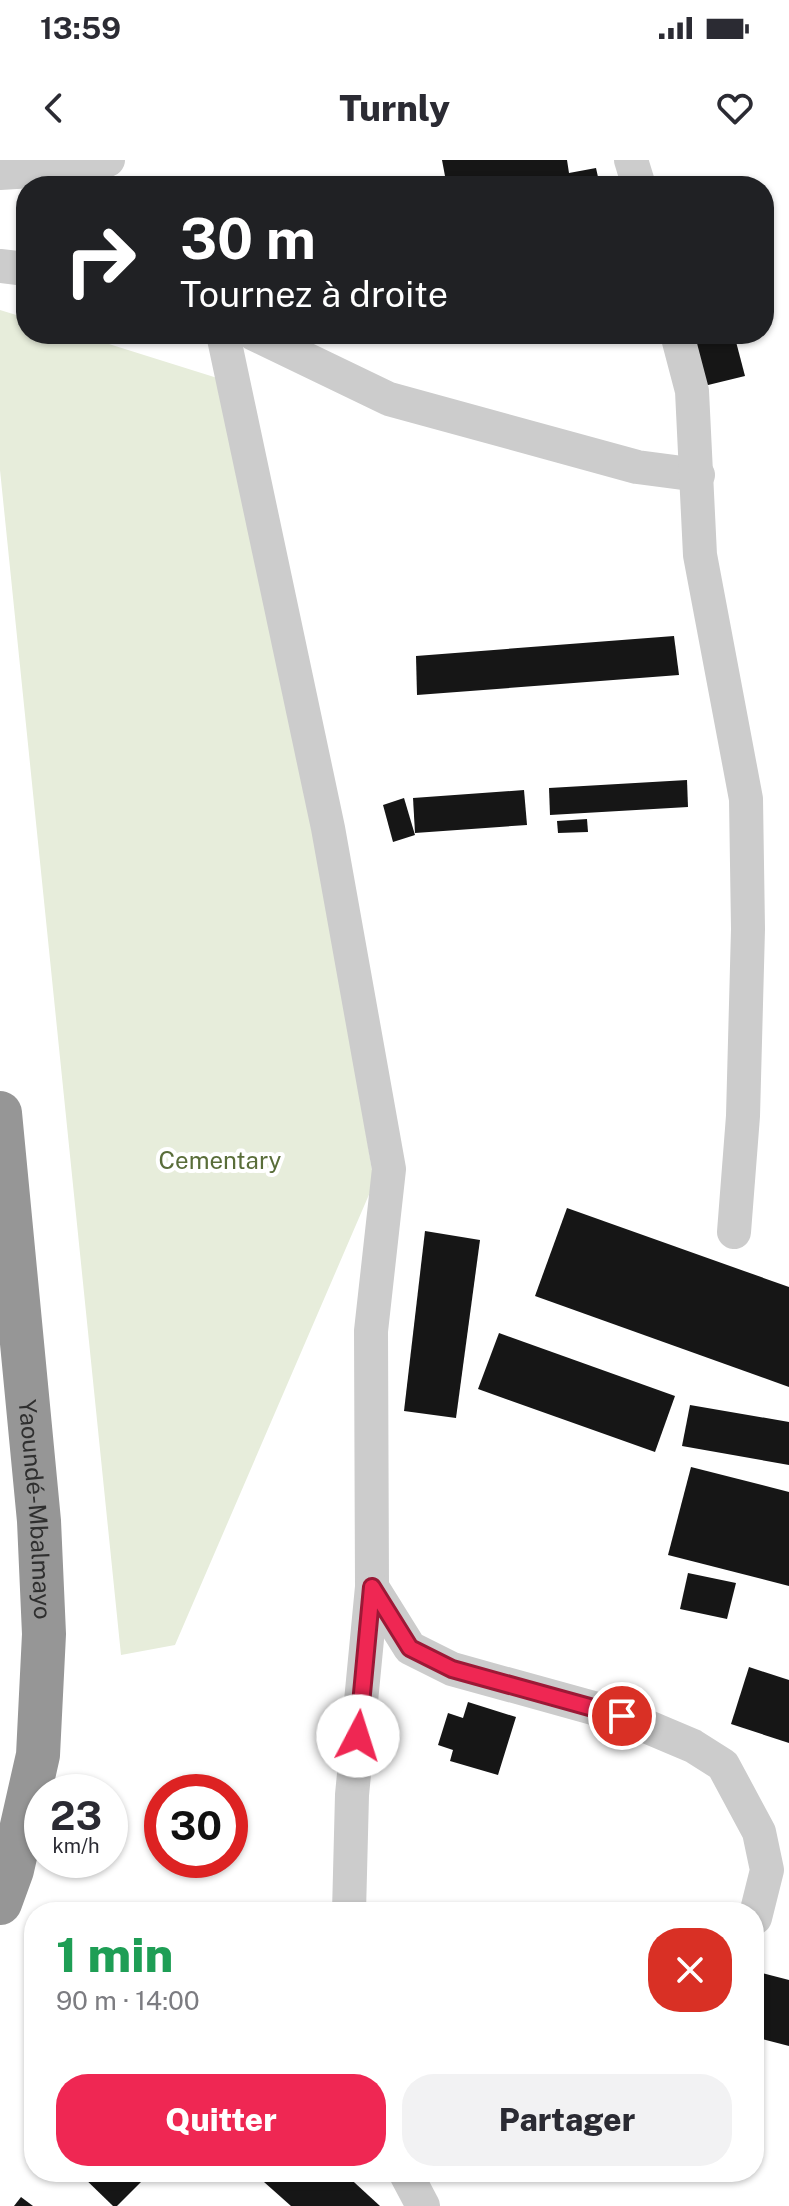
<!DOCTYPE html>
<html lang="fr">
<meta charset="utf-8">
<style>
body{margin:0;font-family:"Public Sans",sans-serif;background:#f2f2f3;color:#2b2b33;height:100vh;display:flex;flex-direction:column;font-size:30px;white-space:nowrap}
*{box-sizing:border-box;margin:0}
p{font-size:26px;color:#7c7c81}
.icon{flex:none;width:44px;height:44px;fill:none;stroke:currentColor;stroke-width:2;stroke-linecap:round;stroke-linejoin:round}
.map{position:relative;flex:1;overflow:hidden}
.panel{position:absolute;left:24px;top:1742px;width:740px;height:280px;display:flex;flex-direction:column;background:#fff;border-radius:32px;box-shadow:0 2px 6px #0004}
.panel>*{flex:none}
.banner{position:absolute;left:16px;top:16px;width:758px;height:168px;border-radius:32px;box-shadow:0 2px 6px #0004;background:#202124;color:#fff;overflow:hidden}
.speed{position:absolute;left:24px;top:1614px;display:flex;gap:16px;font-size:40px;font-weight:700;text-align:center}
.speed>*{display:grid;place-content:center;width:104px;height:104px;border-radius:50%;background:#fff;box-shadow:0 2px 6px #0004;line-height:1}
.speed small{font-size:20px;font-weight:400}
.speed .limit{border:12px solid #d22;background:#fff;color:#111}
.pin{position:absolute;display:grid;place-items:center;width:68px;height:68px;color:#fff;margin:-34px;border:4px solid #fff;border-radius:50%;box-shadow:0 2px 8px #0007}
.me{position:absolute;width:88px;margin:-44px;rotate:5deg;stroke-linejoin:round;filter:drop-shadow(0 0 6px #0008)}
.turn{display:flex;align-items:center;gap:28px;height:168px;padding:0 32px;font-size:36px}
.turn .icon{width:104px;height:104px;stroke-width:2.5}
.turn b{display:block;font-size:56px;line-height:68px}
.round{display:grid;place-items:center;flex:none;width:84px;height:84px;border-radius:32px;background:#f2f2f3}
.summary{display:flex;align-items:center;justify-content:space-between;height:136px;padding:0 32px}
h1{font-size:48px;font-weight:800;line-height:60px;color:#1e9e55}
.cta{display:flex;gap:16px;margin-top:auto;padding:16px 32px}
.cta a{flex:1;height:92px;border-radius:32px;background:#ef2753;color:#fff;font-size:32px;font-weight:800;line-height:92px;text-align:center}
.cta a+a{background:#f2f2f3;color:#2b2b33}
.status{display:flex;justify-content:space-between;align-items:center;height:56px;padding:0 40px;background:#fff;direction:ltr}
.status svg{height:22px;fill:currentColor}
header{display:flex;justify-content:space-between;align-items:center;height:104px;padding:0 32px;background:#fff;font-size:36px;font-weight:800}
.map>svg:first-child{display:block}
</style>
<div class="status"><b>13:59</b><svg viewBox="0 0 49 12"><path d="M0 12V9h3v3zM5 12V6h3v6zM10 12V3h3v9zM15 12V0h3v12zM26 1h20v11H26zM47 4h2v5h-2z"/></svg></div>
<header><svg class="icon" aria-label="back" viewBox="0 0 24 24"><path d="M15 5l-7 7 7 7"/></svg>Turnly<svg class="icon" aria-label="heart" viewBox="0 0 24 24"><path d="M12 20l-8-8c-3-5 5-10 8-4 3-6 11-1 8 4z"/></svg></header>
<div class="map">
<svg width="789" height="2046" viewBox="0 0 789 2046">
<rect width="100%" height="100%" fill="#fff"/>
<polygon fill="#e7eddb" points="0,150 26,158 26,174 77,174 246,227 374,1023 175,1485 121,1495 0,310"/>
<g fill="#161616">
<polygon points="442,0 567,0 569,13 596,8 600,26 399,26 445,16"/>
<polygon points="691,174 734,174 745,216 704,226"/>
<polygon points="674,476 679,515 417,535 416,496"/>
<polygon points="687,620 688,647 550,655 549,628"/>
<polygon points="524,630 527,665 415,673 413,638"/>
<polygon points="404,638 415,675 393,682 383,645"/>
<polygon points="587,659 588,672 558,673 557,661"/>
<polygon points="567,1048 789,1127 789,1227 535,1136"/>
<polygon points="425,1071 480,1080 456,1258 404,1251"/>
<polygon points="499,1173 675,1236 655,1292 478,1229"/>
<polygon points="690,1245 789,1262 789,1305 682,1286"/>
<polygon points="691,1307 789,1332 789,1426 668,1395"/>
<polygon points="688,1413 736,1423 727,1459 680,1449"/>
<polygon points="749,1507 789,1520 789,1583 731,1564"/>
<polygon points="468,1542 516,1557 498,1615 450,1601 453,1590 438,1585 448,1553 463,1558"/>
<polygon points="754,1811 789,1820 789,1886 754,1877"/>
<polygon points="78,2012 151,2012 117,2046 113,2046"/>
<polygon points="273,2012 343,2012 380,2046 291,2046 264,2022"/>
<polygon points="21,2037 33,2046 14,2046"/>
</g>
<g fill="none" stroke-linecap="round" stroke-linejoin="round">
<g stroke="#ccc" stroke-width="34">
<polyline points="631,0 639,26"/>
<polyline points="0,13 64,9 108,0"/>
<polyline points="0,106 26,109"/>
<polyline points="223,174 328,668 389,1009 371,1171 372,1427 352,1635 349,1752"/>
<polyline points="254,174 389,239 637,307 698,315"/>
<polyline points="677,174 692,231 700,395 746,639 748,769 743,956 734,1072"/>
<polyline points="372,1427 410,1488 452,1509 622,1556 693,1586 723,1605 759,1672 767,1710 755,1758"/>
<polyline points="405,2012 423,2046"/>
</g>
<path stroke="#969696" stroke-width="44" id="s1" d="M0,953L39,1361L44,1474L38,1595L12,1710L0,1743"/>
</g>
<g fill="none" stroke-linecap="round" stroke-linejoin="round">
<g stroke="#9b1936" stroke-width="20">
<polyline id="route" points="358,1576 372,1427 410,1488 452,1509 622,1556"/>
</g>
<use href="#route" stroke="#ef2753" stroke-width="14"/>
</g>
<g text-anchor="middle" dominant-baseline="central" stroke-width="8" stroke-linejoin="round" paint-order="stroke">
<g font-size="24" fill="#596d39" stroke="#fff">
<text x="220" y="1000">Cementary</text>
</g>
<g font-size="24" fill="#2f2f2f" stroke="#fff">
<text stroke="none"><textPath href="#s1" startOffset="398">Yaoundé-Mbalmayo</textPath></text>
</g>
</g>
</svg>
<div class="speed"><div>23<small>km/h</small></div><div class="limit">30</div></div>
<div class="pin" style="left:622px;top:1556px;background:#d93025"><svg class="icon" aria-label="arrive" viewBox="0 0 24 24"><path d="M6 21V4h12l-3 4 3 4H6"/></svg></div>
<svg class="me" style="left:358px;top:1576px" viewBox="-20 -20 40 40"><circle r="19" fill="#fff"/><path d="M0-13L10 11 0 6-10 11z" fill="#ef2753"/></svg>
<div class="banner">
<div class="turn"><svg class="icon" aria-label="right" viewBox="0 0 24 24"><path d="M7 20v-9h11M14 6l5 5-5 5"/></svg><div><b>30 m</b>Tournez à droite</div></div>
</div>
<section class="panel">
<div class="summary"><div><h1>1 min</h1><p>90 m · 14:00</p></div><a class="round" style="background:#d93025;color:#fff"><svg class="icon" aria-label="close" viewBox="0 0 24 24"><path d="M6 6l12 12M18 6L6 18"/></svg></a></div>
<div class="cta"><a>Quitter</a><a>Partager</a></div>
</section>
</div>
